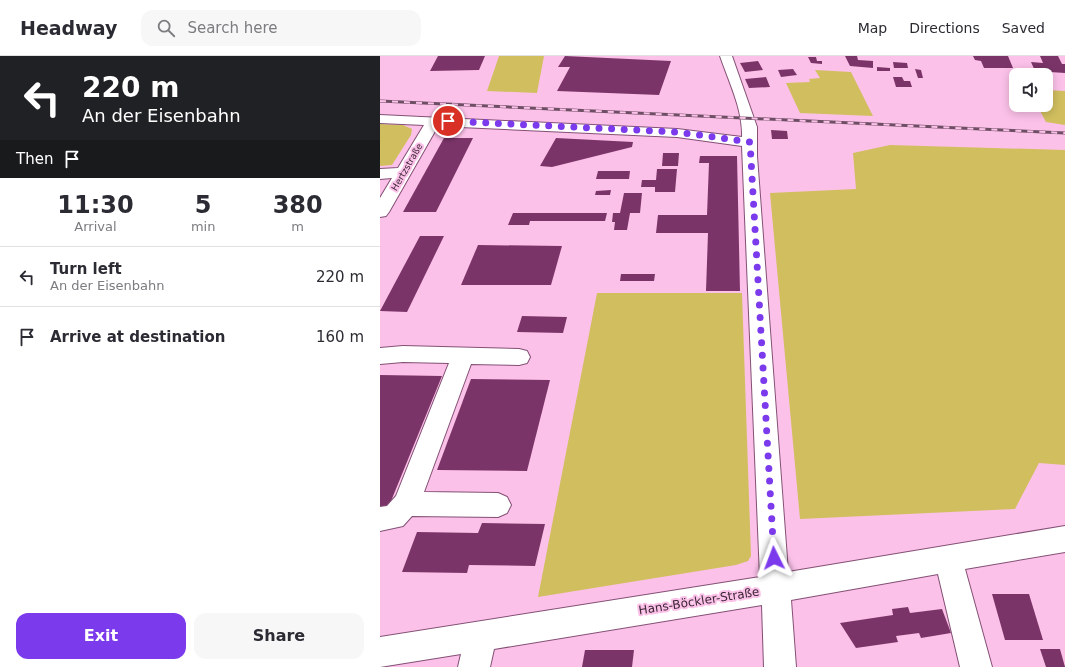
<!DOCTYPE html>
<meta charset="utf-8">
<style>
body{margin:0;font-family:"DejaVu Sans",sans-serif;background:#f7f7f7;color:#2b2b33;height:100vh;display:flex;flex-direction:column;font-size:15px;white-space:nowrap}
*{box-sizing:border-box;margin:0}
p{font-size:13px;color:#7c7c81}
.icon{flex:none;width:22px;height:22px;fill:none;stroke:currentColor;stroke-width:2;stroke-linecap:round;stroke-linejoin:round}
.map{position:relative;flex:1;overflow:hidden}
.drawer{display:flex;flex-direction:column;background:#fff;width:380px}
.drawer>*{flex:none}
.guide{background:#202124;color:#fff;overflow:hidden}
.controls{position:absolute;left:629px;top:12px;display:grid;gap:8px}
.controls a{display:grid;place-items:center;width:44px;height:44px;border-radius:8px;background:#fff;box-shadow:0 2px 10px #0003;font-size:20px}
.pin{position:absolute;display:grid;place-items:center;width:34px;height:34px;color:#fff;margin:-17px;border:2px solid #fff;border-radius:50%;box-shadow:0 1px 4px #0007}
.me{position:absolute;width:44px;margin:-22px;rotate:357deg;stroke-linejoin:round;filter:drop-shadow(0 0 3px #0008)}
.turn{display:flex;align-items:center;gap:14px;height:84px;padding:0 16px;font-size:18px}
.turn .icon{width:52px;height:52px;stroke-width:2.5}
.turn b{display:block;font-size:28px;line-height:34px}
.then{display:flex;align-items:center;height:38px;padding:0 16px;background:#0003;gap:8px;font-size:15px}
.eta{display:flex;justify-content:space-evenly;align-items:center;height:68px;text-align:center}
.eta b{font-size:24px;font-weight:700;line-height:28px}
.action{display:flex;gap:8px;margin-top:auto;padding:8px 16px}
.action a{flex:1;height:46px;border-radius:12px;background:#7c3aed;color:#fff;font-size:16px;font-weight:700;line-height:46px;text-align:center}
.action a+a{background:#f7f7f7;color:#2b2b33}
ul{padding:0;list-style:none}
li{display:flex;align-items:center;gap:12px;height:60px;padding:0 16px;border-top:1px solid #e1e1e2}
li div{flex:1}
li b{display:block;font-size:15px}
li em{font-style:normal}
header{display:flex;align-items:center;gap:24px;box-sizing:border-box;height:56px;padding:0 20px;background:#fff;border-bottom:1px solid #e1e1e2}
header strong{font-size:19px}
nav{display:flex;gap:22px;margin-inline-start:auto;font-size:14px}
.search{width:280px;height:36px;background:#f7f7f7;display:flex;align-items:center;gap:10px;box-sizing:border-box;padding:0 14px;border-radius:12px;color:#7c7c81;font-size:15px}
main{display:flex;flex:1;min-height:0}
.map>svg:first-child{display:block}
</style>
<header>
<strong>Headway</strong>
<div class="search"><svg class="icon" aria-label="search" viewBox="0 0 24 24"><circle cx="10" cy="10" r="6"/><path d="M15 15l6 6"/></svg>Search here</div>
<nav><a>Map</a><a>Directions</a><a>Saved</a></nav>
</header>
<main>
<section class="drawer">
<div class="guide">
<div class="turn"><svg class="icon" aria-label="left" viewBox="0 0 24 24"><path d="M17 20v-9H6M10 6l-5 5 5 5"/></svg><div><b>220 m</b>An der Eisenbahn</div></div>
<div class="then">Then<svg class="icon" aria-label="arrive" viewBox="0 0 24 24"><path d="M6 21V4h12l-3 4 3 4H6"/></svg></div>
</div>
<div class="eta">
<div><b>11:30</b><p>Arrival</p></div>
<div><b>5</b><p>min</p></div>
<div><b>380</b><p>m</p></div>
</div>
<ul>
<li><svg class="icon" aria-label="left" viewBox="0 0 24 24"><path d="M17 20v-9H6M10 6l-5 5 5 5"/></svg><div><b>Turn left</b><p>An der Eisenbahn</p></div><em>220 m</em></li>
<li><svg class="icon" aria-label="arrive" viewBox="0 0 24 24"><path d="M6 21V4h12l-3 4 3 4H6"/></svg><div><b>Arrive at destination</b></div><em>160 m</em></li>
</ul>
<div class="action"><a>Exit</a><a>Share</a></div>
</section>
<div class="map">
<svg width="685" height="611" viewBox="0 0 685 611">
<rect width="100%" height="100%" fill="#fcc1e9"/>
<g fill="#d1bf5f">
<polygon points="119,0 164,0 157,37 107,35"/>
<polygon points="435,14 471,16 493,60 420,57 406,27 430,26 429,23 440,22"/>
<polygon points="666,34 685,35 685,69 666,66 657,49 666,49"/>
<polygon points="0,68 23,69 32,73 31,79 12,109 0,110"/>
<polygon points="510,89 685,94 685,409 659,407 635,453 420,463 390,137 476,133 473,97"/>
<polygon points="217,237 362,237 371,500 368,505 356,509 158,541"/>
</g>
<g fill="#7b3468">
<polygon points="58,0 105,0 99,14 50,15"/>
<polygon points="185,0 291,5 279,39 177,35 190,11 178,11"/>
<polygon points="465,0 477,0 478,4 493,5 493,12 470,10"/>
<polygon points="593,0 628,0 633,12 604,12 601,5 595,4"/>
<polygon points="660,0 678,0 682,8 685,8 685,17 655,15 651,6 663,7"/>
<polygon points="428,1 436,1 437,5 442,5 442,8 431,7"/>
<polygon points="378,5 383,14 365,16 360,7"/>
<polygon points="513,6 527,7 528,12 514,12"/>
<polygon points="497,11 510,12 510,15 497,15"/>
<polygon points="413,13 417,19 401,21 398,14"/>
<polygon points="535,13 541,14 543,22 538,22"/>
<polygon points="386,21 390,31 369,32 365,23"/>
<polygon points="513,21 522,21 524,25 530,25 532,31 516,31"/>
<polygon points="391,74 407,75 408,83 392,83"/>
<polygon points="64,82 93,82 56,156 23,156"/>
<polygon points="176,82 253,86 252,91 172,111 160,110"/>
<polygon points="283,97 299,97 298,110 282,110"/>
<polygon points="320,100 357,100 360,235 326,235 328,177 276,177 278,159 327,159 329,107 319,107"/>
<polygon points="277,113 297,113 295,136 275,136 275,131 261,131 262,124 276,124"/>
<polygon points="218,115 250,115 249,123 216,123"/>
<polygon points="231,134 230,139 215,139 216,135"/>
<polygon points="244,137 262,137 260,157 250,157 247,174 234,174 235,166 232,166 233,157 240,157"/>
<polygon points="133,157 227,157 225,165 150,165 149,169 128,169"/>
<polygon points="40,180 64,180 27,256 0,255"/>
<polygon points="98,189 182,190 171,229 81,229"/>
<polygon points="241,218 275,218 274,225 240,225"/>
<polygon points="142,260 187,261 183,277 137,276"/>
<polygon points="0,319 62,320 9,450 0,450"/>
<polygon points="91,323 170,324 147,415 57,414"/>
<polygon points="102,467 165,468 155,510 89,509 87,517 22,516 37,476 98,477"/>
<polygon points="612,538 649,538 663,584 625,584"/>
<polygon points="528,551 530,557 562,553 571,577 541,582 539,577 516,580 518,586 476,592 460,567 513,559 512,553"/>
<polygon points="660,593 680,593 685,611 666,611"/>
<polygon points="205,594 254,594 252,611 202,611"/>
</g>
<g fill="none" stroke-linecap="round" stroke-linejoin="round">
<g stroke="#835074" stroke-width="2">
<g id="minor">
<path d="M340,0H352L377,71V100L408,516L685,470V496L585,513L612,611H580L558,518L411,544L416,611H384L382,549L114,593L110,611H78L81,598L0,611V581L380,521L362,90L297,81L58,70L9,156L6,160L0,161V142L12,122L0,123V113L18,112L44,69L0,67V59L297,73L362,81C363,54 349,26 340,0Z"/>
<polygon points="23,290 139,293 147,295 150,301 147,307 139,309 91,308 44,436 118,437 127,441 131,449 127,457 118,461 32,460 23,470 0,475 0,451 7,450 16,440 69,307 23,306 0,308 0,292"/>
</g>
</g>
<use href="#minor" fill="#fff" fill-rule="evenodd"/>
<g stroke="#6e4e64" stroke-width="3">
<polyline id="rail" points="0,45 685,77"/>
</g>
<use href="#rail" stroke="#fcc1e9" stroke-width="2" stroke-dasharray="6" stroke-linecap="butt"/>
</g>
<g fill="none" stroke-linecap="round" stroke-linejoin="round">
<polyline stroke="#7c3aed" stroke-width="7" stroke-dasharray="0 12.6" points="68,65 297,76 370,86 394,502"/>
</g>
<g text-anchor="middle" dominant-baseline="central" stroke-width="4" stroke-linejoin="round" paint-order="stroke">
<g font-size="9" fill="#3c2635" stroke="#fcc1e9">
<text transform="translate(27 111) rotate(-60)">Hertzstraße</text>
</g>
<g font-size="12" fill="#3c2635" stroke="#fcc1e9">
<text transform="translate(319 545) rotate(-9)">Hans-Böckler-Straße</text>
</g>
</g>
</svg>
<div class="controls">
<a><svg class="icon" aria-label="sound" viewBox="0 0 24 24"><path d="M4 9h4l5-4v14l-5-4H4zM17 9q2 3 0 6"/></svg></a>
</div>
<div class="pin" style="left:68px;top:65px;background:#d93025"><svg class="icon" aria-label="arrive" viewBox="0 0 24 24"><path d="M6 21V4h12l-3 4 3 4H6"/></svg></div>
<svg class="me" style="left:394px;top:502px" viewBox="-20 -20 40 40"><path d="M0-17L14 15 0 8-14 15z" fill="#7c3aed" stroke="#fff" stroke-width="4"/></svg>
</div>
</main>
